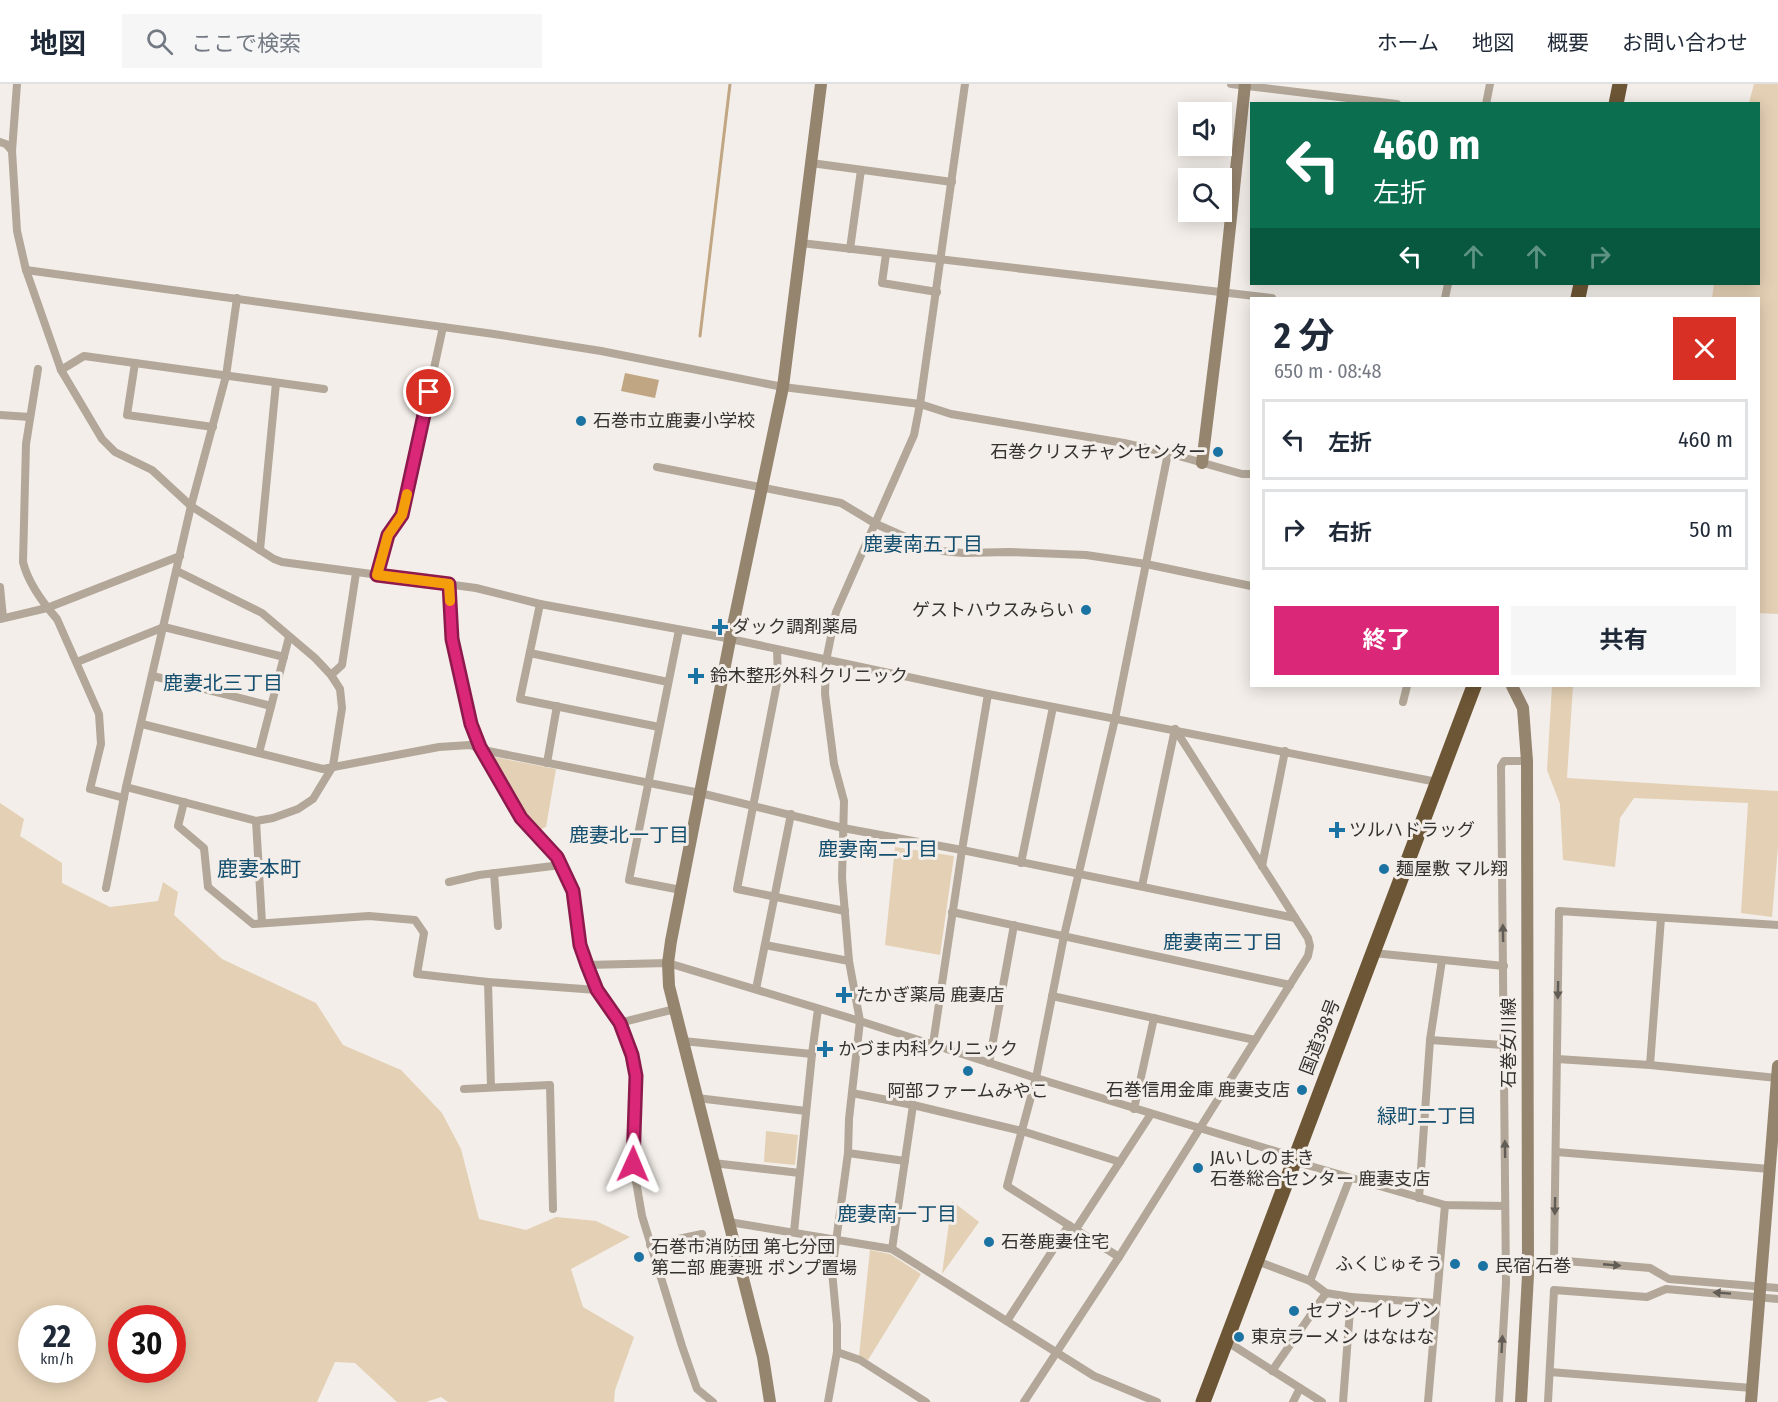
<!DOCTYPE html>
<html lang="ja">
<meta charset="utf-8">
<style>
body{margin:0;font-family:"Fira Sans Condensed","Noto Sans JP",sans-serif;background:#f6f6f7;color:#1f2937;height:100vh;display:flex;flex-direction:column;font-size:22px;white-space:nowrap}
*{box-sizing:border-box;margin:0}
p{font-size:20px;color:#747a83}
.icon{flex:none;width:33px;height:33px;fill:none;stroke:currentColor;stroke-width:2;stroke-linecap:round;stroke-linejoin:round}
.map{position:relative;flex:1;overflow:hidden}
.details{position:absolute;left:1250px;top:213px;width:510px;height:390px;display:flex;flex-direction:column;background:#fff;border-radius:0px;box-shadow:0 3px 15px #0003}
.details>*{flex:none}
.top-card{position:absolute;left:1250px;top:18px;width:510px;height:183px;border-radius:0px;box-shadow:0 3px 15px #0003;background:#0b6e4f;color:#fff;overflow:hidden}
.fabs{position:absolute;left:1178px;top:18px;display:grid;gap:12px}
.fabs a{display:grid;place-items:center;width:54px;height:54px;border-radius:0px;background:#fff;box-shadow:0 3px 15px #0003;font-size:30px}
.speed{position:absolute;left:18px;top:1221px;display:flex;gap:12px;font-size:30px;font-weight:700;text-align:center}
.speed>*{display:grid;place-content:center;width:78px;height:78px;border-radius:50%;background:#fff;box-shadow:0 3px 15px #0003;line-height:1}
.speed small{font-size:15px;font-weight:400}
.speed .limit{border:9px solid #d22;background:#fff;color:#111}
.pin{position:absolute;display:grid;place-items:center;width:51px;height:51px;color:#fff;margin:-26px;border:3px solid #fff;border-radius:50%;box-shadow:0 2px 6px #0007}
.me{position:absolute;width:66px;margin:-33px;rotate:1deg;stroke-linejoin:round;filter:drop-shadow(0 0 4px #0008)}
.turn{display:flex;align-items:center;gap:21px;height:126px;padding:0 24px;font-size:27px}
.turn .icon{width:78px;height:78px;stroke-width:2.5}
.turn b{display:block;font-size:42px;line-height:51px}
.lanes{display:flex;align-items:center;height:57px;padding:0 24px;background:#0003;justify-content:center;gap:30px;direction:ltr}
.lanes .off{opacity:.35}
.round{display:grid;place-items:center;flex:none;width:63px;height:63px;border-radius:0px;background:#f6f6f7}
.overview{display:flex;align-items:center;justify-content:space-between;height:102px;padding:0 24px}
h1{font-size:36px;font-weight:700;line-height:45px}
.cta{display:flex;gap:12px;margin-top:auto;padding:12px 24px}
.cta a{flex:1;height:69px;border-radius:0px;background:#db2777;color:#fff;font-size:24px;font-weight:700;line-height:69px;text-align:center}
.cta a+a{background:#f6f6f7;color:#1f2937}
ul{padding:0;list-style:none}
li{display:flex;align-items:center;gap:18px;height:81px;margin:0 12px 9px;padding:0 12px;border:3px solid #e0e1e3;border-radius:0px}
li div{flex:1}
li b{display:block;font-size:22px}
li em{font-style:normal}
header{display:flex;align-items:center;gap:36px;box-sizing:border-box;height:84px;padding:0 30px;background:#fff;border-bottom:2px solid #e0e1e3}
header strong{font-size:28px}
nav{display:flex;gap:33px;margin-inline-start:auto;font-size:21px}
.search{width:420px;height:54px;background:#f6f6f7;display:flex;align-items:center;gap:15px;box-sizing:border-box;padding:0 21px;border-radius:0px;color:#747a83;font-size:22px}
.map>svg:first-child{display:block}
</style>
<header>
<strong>地図</strong>
<div class="search"><svg class="icon" aria-label="search" viewBox="0 0 24 24"><circle cx="10" cy="10" r="6"/><path d="M15 15l6 6"/></svg>ここで検索</div>
<nav><a>ホーム</a><a>地図</a><a>概要</a><a>お問い合わせ</a></nav>
</header>
<div class="map">
<svg width="1778" height="1318" viewBox="0 0 1778 1318">
<rect width="100%" height="100%" fill="#f3eee9"/>
<g fill="#e4d0b4" fill-rule="evenodd">
<polygon points="1754,0 1778,0 1778,530 1758,529 1758,214 1712,214 1714,200 1758,200 1758,20 1749,19"/>
<polygon points="1552,602 1573,602 1567,694 1778,707 1778,763 1772,833 1741,829 1748,719 1634,714 1620,734 1615,783 1563,776 1560,720 1547,686"/>
<polygon points="489,672 556,685 546,743 539,746 515,715"/>
<path d="M0,719L24,735L20,752L62,779V799L110,823L158,817L163,798L178,808L174,831L222,875L316,919L343,961L401,986L442,1029L461,1065L479,1135L526,1146L556,1133L596,1137L630,1153L571,1185L583,1223L634,1253L615,1306L614,1318H448L441,1313L426,1318H397L355,1279L335,1278L317,1318H0ZM82,1234V1286H32V1234ZM172,1234V1286H122V1234Z"/>
<polygon points="895,763 954,772 940,871 885,861"/>
<polygon points="766,1047 798,1051 795,1081 764,1078"/>
<polygon points="952,1117 979,1138 942,1190"/>
<polygon points="870,1166 890,1170 921,1190 868,1276 859,1272"/>
</g>
<polygon fill="#c0a683" points="625,289 659,296 655,314 621,307"/>
<g fill="none" stroke-linecap="round" stroke-linejoin="round">
<polyline stroke="#c0a683" stroke-width="3" points="700,252 730,0"/>
<g stroke="#b2a798" stroke-width="8">
<polyline points="17,0 12,67 17,147 26,186 61,286 102,355 115,368 152,386 191,422 274,475 282,478 476,504 540,520 721,553 988,610 1437,698"/>
<polyline points="1231,0 1397,20"/>
<polyline points="1486,20 1490,0"/>
<polyline points="0,58 6,60 12,67"/>
<polyline points="811,79 952,98"/>
<polyline points="801,159 1272,214"/>
<polyline points="850,165 861,86"/>
<polyline points="886,170 882,199 937,208"/>
<polyline points="26,186 494,250 601,267 783,303 920,320 951,330 1124,359 1168,369 1242,390 1251,390"/>
<polyline points="1445,214 1448,200"/>
<polyline points="135,279 127,331 213,343"/>
<path d="M38,285L26,360L23,478C28,499 43,519 57,535L99,630L101,660L90,705L124,714"/>
<polyline points="61,286 84,272 324,305"/>
<polyline points="0,331 30,333"/>
<polyline points="657,383 841,419 876,440 919,459 942,467 963,469 1009,468 1086,471 1146,480 1251,502"/>
<polyline points="260,466 276,299"/>
<polyline points="377,491 388,451 402,431 443,243"/>
<polyline points="449,500 452,555 471,640 480,663 521,734 557,773 573,807 580,861 587,881 597,906 619,939 632,971 636,992 633,1080 642,1132 682,1262 697,1305 713,1318"/>
<polyline points="0,503 3,534"/>
<polyline points="540,520 520,615 659,643"/>
<polyline points="0,535 47,524 180,472"/>
<polyline points="679,546 629,796 681,806"/>
<polyline points="777,566 778,594 737,805 845,827"/>
<polyline points="530,569 668,598"/>
<polyline points="77,578 164,543 284,573"/>
<polyline points="331,591 342,581 356,489"/>
<polyline points="153,592 271,622"/>
<polyline points="1403,618 1407,602"/>
<polyline points="142,640 323,685 439,663 470,661 488,667 700,709 843,744 962,766 1295,834"/>
<polyline points="259,669 289,553"/>
<polyline points="547,679 557,622"/>
<polyline points="126,703 256,737 273,734 298,725 313,715 333,682 342,624 340,605 331,591 315,574 262,529 177,487"/>
<polyline points="184,718 178,742 204,764 208,803 253,840 369,832 415,836 424,849 417,890 488,898 597,906"/>
<polyline points="256,737 262,839"/>
<polyline points="1021,779 1053,623"/>
<polyline points="1262,782 1285,667"/>
<polyline points="494,789 498,842"/>
<polyline points="449,798 479,791 561,781"/>
<polyline points="1142,802 1175,645"/>
<polyline points="106,804 126,703 191,422 226,292 237,214"/>
<polyline points="952,828 1290,901"/>
<polyline points="1778,841 1559,827 1554,1176 1650,1184 1669,1195 1778,1204"/>
<polyline points="765,861 849,877"/>
<polyline points="1373,869 1504,882"/>
<polyline points="587,881 668,879 860,937 1036,994 1288,1071 1300,1079 1445,1121 1505,1122"/>
<polyline points="488,898 491,1003"/>
<polyline points="756,905 791,730"/>
<polyline points="1052,912 1255,956"/>
<polyline points="619,939 675,925"/>
<polyline points="1430,956 1503,961"/>
<polyline points="683,957 812,970"/>
<polyline points="933,960 962,766 988,610"/>
<polyline points="1557,975 1650,981 1777,994"/>
<polyline points="989,979 1014,841"/>
<polyline points="1650,981 1661,834"/>
<polyline points="464,1005 550,1001 553,1125"/>
<polyline points="852,1009 913,1021 1022,1047 1120,1078"/>
<polyline points="697,1014 806,1027"/>
<polyline points="1134,1025 1154,934"/>
<polyline points="1556,1068 1770,1085"/>
<polyline points="848,1069 905,1077"/>
<polyline points="713,1079 800,1089"/>
<polyline points="1419,1114 1430,956 1442,876"/>
<polyline points="729,1138 892,1165 1094,1292 1157,1318"/>
<polyline points="1076,1145 1151,1030"/>
<polyline points="794,1148 812,970 818,925"/>
<polyline points="650,1161 702,1150"/>
<polyline points="892,1165 913,1021"/>
<polyline points="1119,1173 1007,1102 1036,994 1064,852 1115,635 1168,369"/>
<polyline points="1257,1177 1310,1197 1326,1209 1351,1213 1436,1219"/>
<polyline points="1310,1197 1350,1094"/>
<polyline points="1007,1237 1069,1141"/>
<polyline points="1226,1257 1322,1318"/>
<polyline points="837,1268 860,1276 926,1318"/>
<polyline points="1272,1287 1326,1209"/>
<polyline points="1550,1288 1752,1304"/>
<polyline points="828,1318 837,1268 837,1241 832,1187 848,1069 849,1035 860,937 849,877 842,794 844,717 834,680 825,610 826,577 836,528 914,351 920,320 965,0"/>
<polyline points="1024,1318 1119,1173 1308,872 1310,862 1308,854 1175,645"/>
<polyline points="1293,1318 1300,1304"/>
<polyline points="1343,1318 1351,1213"/>
<polyline points="1428,1318 1445,1121"/>
<polyline points="1499,1318 1506,1199 1501,682 1504,677 1527,677"/>
<polyline points="1548,1318 1554,1206 1647,1213 1666,1205 1778,1215"/>
</g>
<g stroke="#95846e" stroke-width="12">
<polyline points="1202,379 1223,209 1245,0"/>
<polyline points="1512,602 1523,624 1527,677 1528,1191 1521,1318"/>
<polyline points="770,1318 763,1273 669,902 668,879 671,857 730,556 783,303 821,0"/>
<polyline points="1751,1318 1778,982"/>
</g>
<g stroke="#6d5635" stroke-width="15">
<polyline points="1616,20 1620,0"/>
<polyline points="1578,214 1581,200"/>
<polyline points="1203,1318 1474,602"/>
</g>
</g>
<defs><path id="oneway-solid" d="M-6-.8H1V-3.2L6.5 0L1 3.2V.8H-6Z" transform="scale(1.5)"/></defs>
<g fill="#615c55">
<use href="#oneway-solid" transform="translate(1503 849) rotate(-91)"/>
<use href="#oneway-solid" transform="translate(1558 906) rotate(91)"/>
<use href="#oneway-solid" transform="translate(1505 1065) rotate(-91)"/>
<use href="#oneway-solid" transform="translate(1555 1122) rotate(91)"/>
<use href="#oneway-solid" transform="translate(1612 1181) rotate(5)"/>
<use href="#oneway-solid" transform="translate(1722 1209) rotate(-176)"/>
<use href="#oneway-solid" transform="translate(1502 1260) rotate(-87)"/>
</g>
<g fill="none" stroke-linecap="round" stroke-linejoin="round">
<g stroke="#8e194d" stroke-width="15">
<polyline id="route" points="429,308 402,431 388,451 377,491 449,500 452,555 471,640 480,663 521,734 557,773 573,807 580,861 587,881 597,906 620,939 632,971 636,992 633,1080"/>
</g>
<use href="#route" stroke="#db2777" stroke-width="10"/>
<polyline stroke="#f59e0b" stroke-width="10" points="407,410 402,431 388,451 377,491 449,500 450,517"/>
</g>
<g fill="#1b73a3" stroke="#f3eee9" stroke-width="2">
<circle cx="581" cy="337" r="6"/>
<circle cx="1218" cy="368" r="6"/>
<circle cx="1086" cy="526" r="6"/>
<path d="M717 534h6v6h6v6h-6v6h-6v-6h-6v-6h6z"/>
<path d="M693 583h6v6h6v6h-6v6h-6v-6h-6v-6h6z"/>
<path d="M1334 737h6v6h6v6h-6v6h-6v-6h-6v-6h6z"/>
<circle cx="1384" cy="785" r="6"/>
<path d="M841 902h6v6h6v6h-6v6h-6v-6h-6v-6h6z"/>
<path d="M822 956h6v6h6v6h-6v6h-6v-6h-6v-6h6z"/>
<circle cx="968" cy="987" r="6"/>
<circle cx="1302" cy="1006" r="6"/>
<circle cx="1198" cy="1084" r="6"/>
<circle cx="989" cy="1158" r="6"/>
<circle cx="639" cy="1173" r="6"/>
<circle cx="1455" cy="1180" r="6"/>
<circle cx="1483" cy="1182" r="6"/>
<circle cx="1294" cy="1227" r="6"/>
<circle cx="1239" cy="1253" r="6"/>
</g>
<g text-anchor="middle" dominant-baseline="central" stroke-width="6" stroke-linejoin="round" paint-order="stroke">
<g font-size="18" fill="#353331" stroke="#f3eee9" text-anchor="start">
<text x="593" y="337">石巻市立鹿妻小学校</text>
<text x="1206" y="368" text-anchor="end">石巻クリスチャンセンター</text>
<text x="1074" y="526" text-anchor="end">ゲストハウスみらい</text>
<text x="732" y="543">ダック調剤薬局</text>
<text x="710" y="592">鈴木整形外科クリニック</text>
<text x="1349" y="746">ツルハドラッグ</text>
<text x="1396" y="785">麺屋敷 マル翔</text>
<text x="856" y="911">たかぎ薬局 鹿妻店</text>
<text x="838" y="965">かづま内科クリニック</text>
<text x="1290" y="1006" text-anchor="end">石巻信用金庫 鹿妻支店</text>
<text x="968" y="1007" text-anchor="middle">阿部ファームみやこ</text>
<text x="1210" y="1074">JAいしのまき<tspan x="1210" dy="21">石巻総合センター 鹿妻支店</tspan></text>
<text x="1001" y="1158">石巻鹿妻住宅</text>
<text x="651" y="1163">石巻市消防団 第七分団<tspan x="651" dy="21">第二部 鹿妻班 ポンプ置場</tspan></text>
<text x="1443" y="1180" text-anchor="end">ふくじゅそう</text>
<text x="1495" y="1182">民宿 石巻</text>
<text x="1306" y="1227">セブン-イレブン</text>
<text x="1251" y="1253">東京ラーメン はなはな</text>
</g>
<g font-size="18" fill="#353331" stroke="#f3eee9">
<text transform="translate(1320 953) rotate(-69)">国道398号</text>
<text transform="translate(1509 959) rotate(-90)">石巻女川線</text>
</g>
<g font-size="20" fill="#134e6f" stroke="#f3eee9">
<text x="923" y="460">鹿妻南五丁目</text>
<text x="223" y="599">鹿妻北三丁目</text>
<text x="629" y="751">鹿妻北一丁目</text>
<text x="878" y="765">鹿妻南二丁目</text>
<text x="1223" y="858">鹿妻南三丁目</text>
<text x="1427" y="1032">緑町二丁目</text>
<text x="897" y="1130">鹿妻南一丁目</text>
</g>
<g font-size="21" fill="#134e6f" stroke="#f3eee9">
<text x="259" y="785">鹿妻本町</text>
</g>
</g>
</svg>
<div class="fabs">
<a><svg class="icon" aria-label="sound" viewBox="0 0 24 24"><path d="M4 9h4l5-4v14l-5-4H4zM17 9q2 3 0 6"/></svg></a>
<a><svg class="icon" aria-label="search" viewBox="0 0 24 24"><circle cx="10" cy="10" r="6"/><path d="M15 15l6 6"/></svg></a>
</div>
<div class="speed"><div>22<small>km/h</small></div><div class="limit">30</div></div>
<div class="pin" style="left:429px;top:308px;background:#d93025"><svg class="icon" aria-label="arrive" viewBox="0 0 24 24"><path d="M6 21V4h12l-3 4 3 4H6"/></svg></div>
<svg class="me" style="left:633px;top:1080px" viewBox="-20 -20 40 40"><path d="M0-17L14 15 0 8-14 15z" fill="#db2777" stroke="#fff" stroke-width="4"/></svg>
<div class="top-card">
<div class="turn"><svg class="icon" aria-label="left" viewBox="0 0 24 24"><path d="M17 20v-9H6M10 6l-5 5 5 5"/></svg><div><b>460 m</b>左折</div></div>
<div class="lanes"><svg class="icon" aria-label="left" viewBox="0 0 24 24"><path d="M17 20v-9H6M10 6l-5 5 5 5"/></svg><svg class="icon off" aria-label="ahead" viewBox="0 0 24 24"><path d="M12 20V5M6 11l6-6 6 6"/></svg><svg class="icon off" aria-label="ahead" viewBox="0 0 24 24"><path d="M12 20V5M6 11l6-6 6 6"/></svg><svg class="icon off" aria-label="right" viewBox="0 0 24 24"><path d="M7 20v-9h11M14 6l5 5-5 5"/></svg></div>
</div>
<section class="details">
<div class="overview"><div><h1>2 分</h1><p>650 m · 08:48</p></div><a class="round" style="background:#d93025;color:#fff"><svg class="icon" aria-label="close" viewBox="0 0 24 24"><path d="M6 6l12 12M18 6L6 18"/></svg></a></div>
<ul>
<li><svg class="icon" aria-label="left" viewBox="0 0 24 24"><path d="M17 20v-9H6M10 6l-5 5 5 5"/></svg><div><b>左折</b></div><em>460 m</em></li>
<li><svg class="icon" aria-label="right" viewBox="0 0 24 24"><path d="M7 20v-9h11M14 6l5 5-5 5"/></svg><div><b>右折</b></div><em>50 m</em></li>
</ul>
<div class="cta"><a>終了</a><a>共有</a></div>
</section>
</div>
